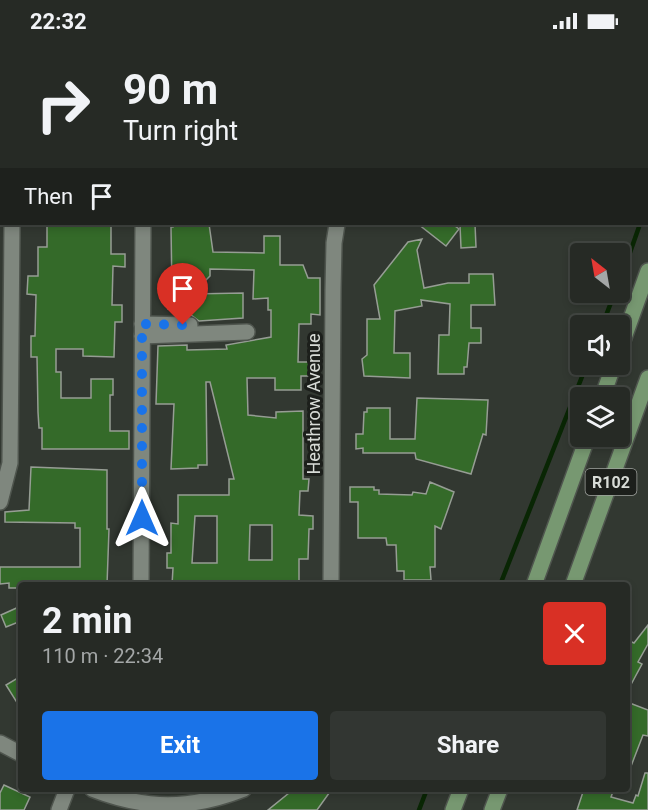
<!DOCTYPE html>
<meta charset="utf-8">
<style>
body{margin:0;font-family:Roboto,sans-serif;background:#323632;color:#f1f3f6;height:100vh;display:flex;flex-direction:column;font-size:22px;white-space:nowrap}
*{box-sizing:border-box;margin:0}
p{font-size:20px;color:#a4a7a7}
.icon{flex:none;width:33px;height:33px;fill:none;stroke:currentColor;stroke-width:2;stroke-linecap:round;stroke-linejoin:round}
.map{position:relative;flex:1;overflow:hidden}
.details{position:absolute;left:18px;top:540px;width:612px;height:210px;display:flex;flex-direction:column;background:#262a25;border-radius:6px;box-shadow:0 3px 9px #0003,0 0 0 2px #424642}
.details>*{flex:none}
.hud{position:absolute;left:0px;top:0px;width:648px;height:183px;box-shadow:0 3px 9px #0003,0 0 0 2px #424642;background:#262a25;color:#f1f3f6;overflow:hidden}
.needle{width:39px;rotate:329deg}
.buttons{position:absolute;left:570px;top:201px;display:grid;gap:12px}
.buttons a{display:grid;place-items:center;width:60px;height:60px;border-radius:6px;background:#262a25;box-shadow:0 3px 9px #0003,0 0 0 2px #424642;font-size:30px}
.pin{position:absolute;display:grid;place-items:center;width:51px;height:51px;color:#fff;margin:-62px -26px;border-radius:50% 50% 50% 0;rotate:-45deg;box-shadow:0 0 6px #0007}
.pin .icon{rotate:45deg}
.me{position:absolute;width:66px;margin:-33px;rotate:0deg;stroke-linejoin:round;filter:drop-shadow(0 0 4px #0008)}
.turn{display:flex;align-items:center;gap:21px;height:126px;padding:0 24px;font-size:27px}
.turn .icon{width:78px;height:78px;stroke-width:2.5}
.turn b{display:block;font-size:42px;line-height:51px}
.then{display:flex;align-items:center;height:57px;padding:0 24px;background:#0003;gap:12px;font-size:22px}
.round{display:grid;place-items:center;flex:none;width:63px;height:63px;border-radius:6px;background:#323632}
.summary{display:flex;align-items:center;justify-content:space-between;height:102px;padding:0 24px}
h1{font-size:36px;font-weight:700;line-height:45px}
.button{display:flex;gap:12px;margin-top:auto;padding:12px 24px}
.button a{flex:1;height:69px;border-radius:6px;background:#1a73e8;color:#fff;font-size:24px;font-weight:700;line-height:69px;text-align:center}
.button a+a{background:#323632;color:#f1f3f6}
.status{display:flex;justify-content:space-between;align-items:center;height:42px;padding:0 30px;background:#262a25;direction:ltr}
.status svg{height:16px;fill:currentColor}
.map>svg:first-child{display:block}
</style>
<div class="status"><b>22:32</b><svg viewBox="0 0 49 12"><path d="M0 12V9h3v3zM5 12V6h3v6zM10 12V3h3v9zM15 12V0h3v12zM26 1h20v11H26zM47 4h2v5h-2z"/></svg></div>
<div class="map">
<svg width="648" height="768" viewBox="0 0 648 768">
<rect width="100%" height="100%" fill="#323831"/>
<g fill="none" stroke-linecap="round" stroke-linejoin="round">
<g stroke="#092604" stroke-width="4.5">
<polyline points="646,159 648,154"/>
<polyline points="620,239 640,182"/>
<polyline points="602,284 615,250"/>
<polyline points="500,543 587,322"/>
<polyline points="419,768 427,747"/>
</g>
</g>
<g fill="#346a29" stroke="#969d94" stroke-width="1.5" fill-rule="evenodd">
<polygon points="47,182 111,182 111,212 125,212 125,225 113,224 112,263 122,263 122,280 115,280 114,315 83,314 83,307 56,307 56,330 61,330 61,356 91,356 91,337 113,337 113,353 110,353 110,389 129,389 129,407 42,407 42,386 39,386 38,370 37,315 31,315 31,294 35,294 36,253 27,252 28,234 38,234 38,205 47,205"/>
<path d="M173,182H209L213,210L264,211V194H280V223H303L308,236H320V273L311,272V282H299L298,320H319V334H301V348H275V336H247L248,373L276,376V370L303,369V437H309L308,449H300L299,473L313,474V487H309L308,517H299V543H172L173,526H167V511H171V481L178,482V453H229V437H234L210,340H206L207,423H198V426L171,427L174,362H156L158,304L187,303V308L227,307L226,303L271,295V268H268V256L253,257L254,228L210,227V234L192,252L243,251V276L199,279L191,273H176V267H168V249H172L171,185H173ZM195,474H217V521H192ZM250,483H272V518H249Z"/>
<polygon points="418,182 452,182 459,187 446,204"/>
<polygon points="475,182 476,205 461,206 460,183"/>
<polygon points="422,197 417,208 424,246 448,241 469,241 469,232 493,232 495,263 471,263 471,286 481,286 481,301 469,301 467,325 464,325 464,332 438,332 439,293 449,293 450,262 421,258 422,264 395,269 394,311 410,311 410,336 364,334 362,317 367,313 367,277 380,277 374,243 408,200"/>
<polygon points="417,356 488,358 486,393 483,392 471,432 416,417 415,411 363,411 363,406 356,407 356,392 363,392 364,370 367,370 367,366 390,366 390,397 415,397"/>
<polygon points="31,425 107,428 107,487 109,487 107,543 21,543 21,546 9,546 9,541 0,542 0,525 80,525 80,486 75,486 75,481 5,480 5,470 29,468"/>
<polygon points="430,440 454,450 441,487 435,484 435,525 430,525 431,538 404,538 404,529 397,529 396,503 387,503 386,496 358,496 358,460 350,460 350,445 374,445 374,448 379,448 379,452 412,453 413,450 426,452"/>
<polygon points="21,564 21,579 6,585 1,573"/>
<polygon points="648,583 648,602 638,620 642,622 627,650 627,598 634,601"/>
<polygon points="21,634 21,667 6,643"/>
<polygon points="627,660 648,668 648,694 643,693 628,732"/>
<polygon points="645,731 648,731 648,768 577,768 584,747 614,747 611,755 633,761 636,753 638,754"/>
<polygon points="4,743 30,755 24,768 0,768 0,751"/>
<polygon points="294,747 332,747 317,768 268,768"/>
</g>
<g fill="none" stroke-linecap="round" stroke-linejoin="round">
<g stroke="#4f554e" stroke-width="18">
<g id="minor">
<polyline points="13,2 13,0"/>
<polyline points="160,2 161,0"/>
<polyline points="443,2 443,0"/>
<polyline points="142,282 190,283"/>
<polyline points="142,294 247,290"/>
<polyline points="0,460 10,421 12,182"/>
<polyline points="141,543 143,182"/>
<polyline points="331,543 333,248 334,201 337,182"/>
<polyline points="0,701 21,712"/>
<path d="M92,747C146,768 190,768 244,747"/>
<polyline points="59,768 67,747"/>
</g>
</g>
<g stroke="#4f554e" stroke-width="18">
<g id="major">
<polyline points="620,307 648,229"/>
<polyline points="602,356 614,322"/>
<polyline points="534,543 588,394"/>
<polyline points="573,543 648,336"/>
<polyline points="453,768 461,747"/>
<polyline points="492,768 500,747"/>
</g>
</g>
<use href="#minor" stroke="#7f877e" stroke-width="15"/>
<use href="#major" stroke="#779871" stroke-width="15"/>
</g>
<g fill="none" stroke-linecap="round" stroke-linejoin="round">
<polyline stroke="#1a73e8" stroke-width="10" stroke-dasharray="0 18" points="142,476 142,282 183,283"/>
</g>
<g text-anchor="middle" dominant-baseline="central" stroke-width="6" stroke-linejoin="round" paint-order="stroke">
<rect fill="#1c1f1b" stroke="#a0a39f" stroke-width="1.5" x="585.5" y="427" width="51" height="26" rx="4.5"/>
<g font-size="16" font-weight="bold" fill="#d8dcd7">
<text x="611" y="440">R102</text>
</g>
<g font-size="18" fill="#d8dcd7" stroke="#1c1f1b">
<text transform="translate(313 362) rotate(-90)">Heathrow Avenue</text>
</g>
</g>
</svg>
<div class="buttons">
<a><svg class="needle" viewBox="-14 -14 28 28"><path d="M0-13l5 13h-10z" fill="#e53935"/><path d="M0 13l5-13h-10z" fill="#a4a7a7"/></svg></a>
<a><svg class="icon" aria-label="sound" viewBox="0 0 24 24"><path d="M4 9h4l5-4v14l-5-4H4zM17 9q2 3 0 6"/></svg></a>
<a><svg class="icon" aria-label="layers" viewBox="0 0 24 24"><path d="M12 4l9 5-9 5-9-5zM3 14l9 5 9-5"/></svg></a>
</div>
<div class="pin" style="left:183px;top:283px;background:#d93025"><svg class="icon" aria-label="arrive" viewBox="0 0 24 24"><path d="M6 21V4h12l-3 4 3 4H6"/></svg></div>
<svg class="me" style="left:142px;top:476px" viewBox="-20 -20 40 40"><path d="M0-17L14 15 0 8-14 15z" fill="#1a73e8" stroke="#fff" stroke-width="4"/></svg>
<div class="hud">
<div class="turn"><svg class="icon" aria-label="right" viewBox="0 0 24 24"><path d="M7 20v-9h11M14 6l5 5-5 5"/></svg><div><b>90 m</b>Turn right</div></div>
<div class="then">Then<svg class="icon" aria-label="arrive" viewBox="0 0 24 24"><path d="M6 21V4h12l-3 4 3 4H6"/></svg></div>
</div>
<section class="details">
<div class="summary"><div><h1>2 min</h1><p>110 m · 22:34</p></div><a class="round" style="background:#d93025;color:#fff"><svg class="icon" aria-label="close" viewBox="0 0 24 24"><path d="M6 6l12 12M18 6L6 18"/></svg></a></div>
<div class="button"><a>Exit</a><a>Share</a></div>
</section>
</div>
